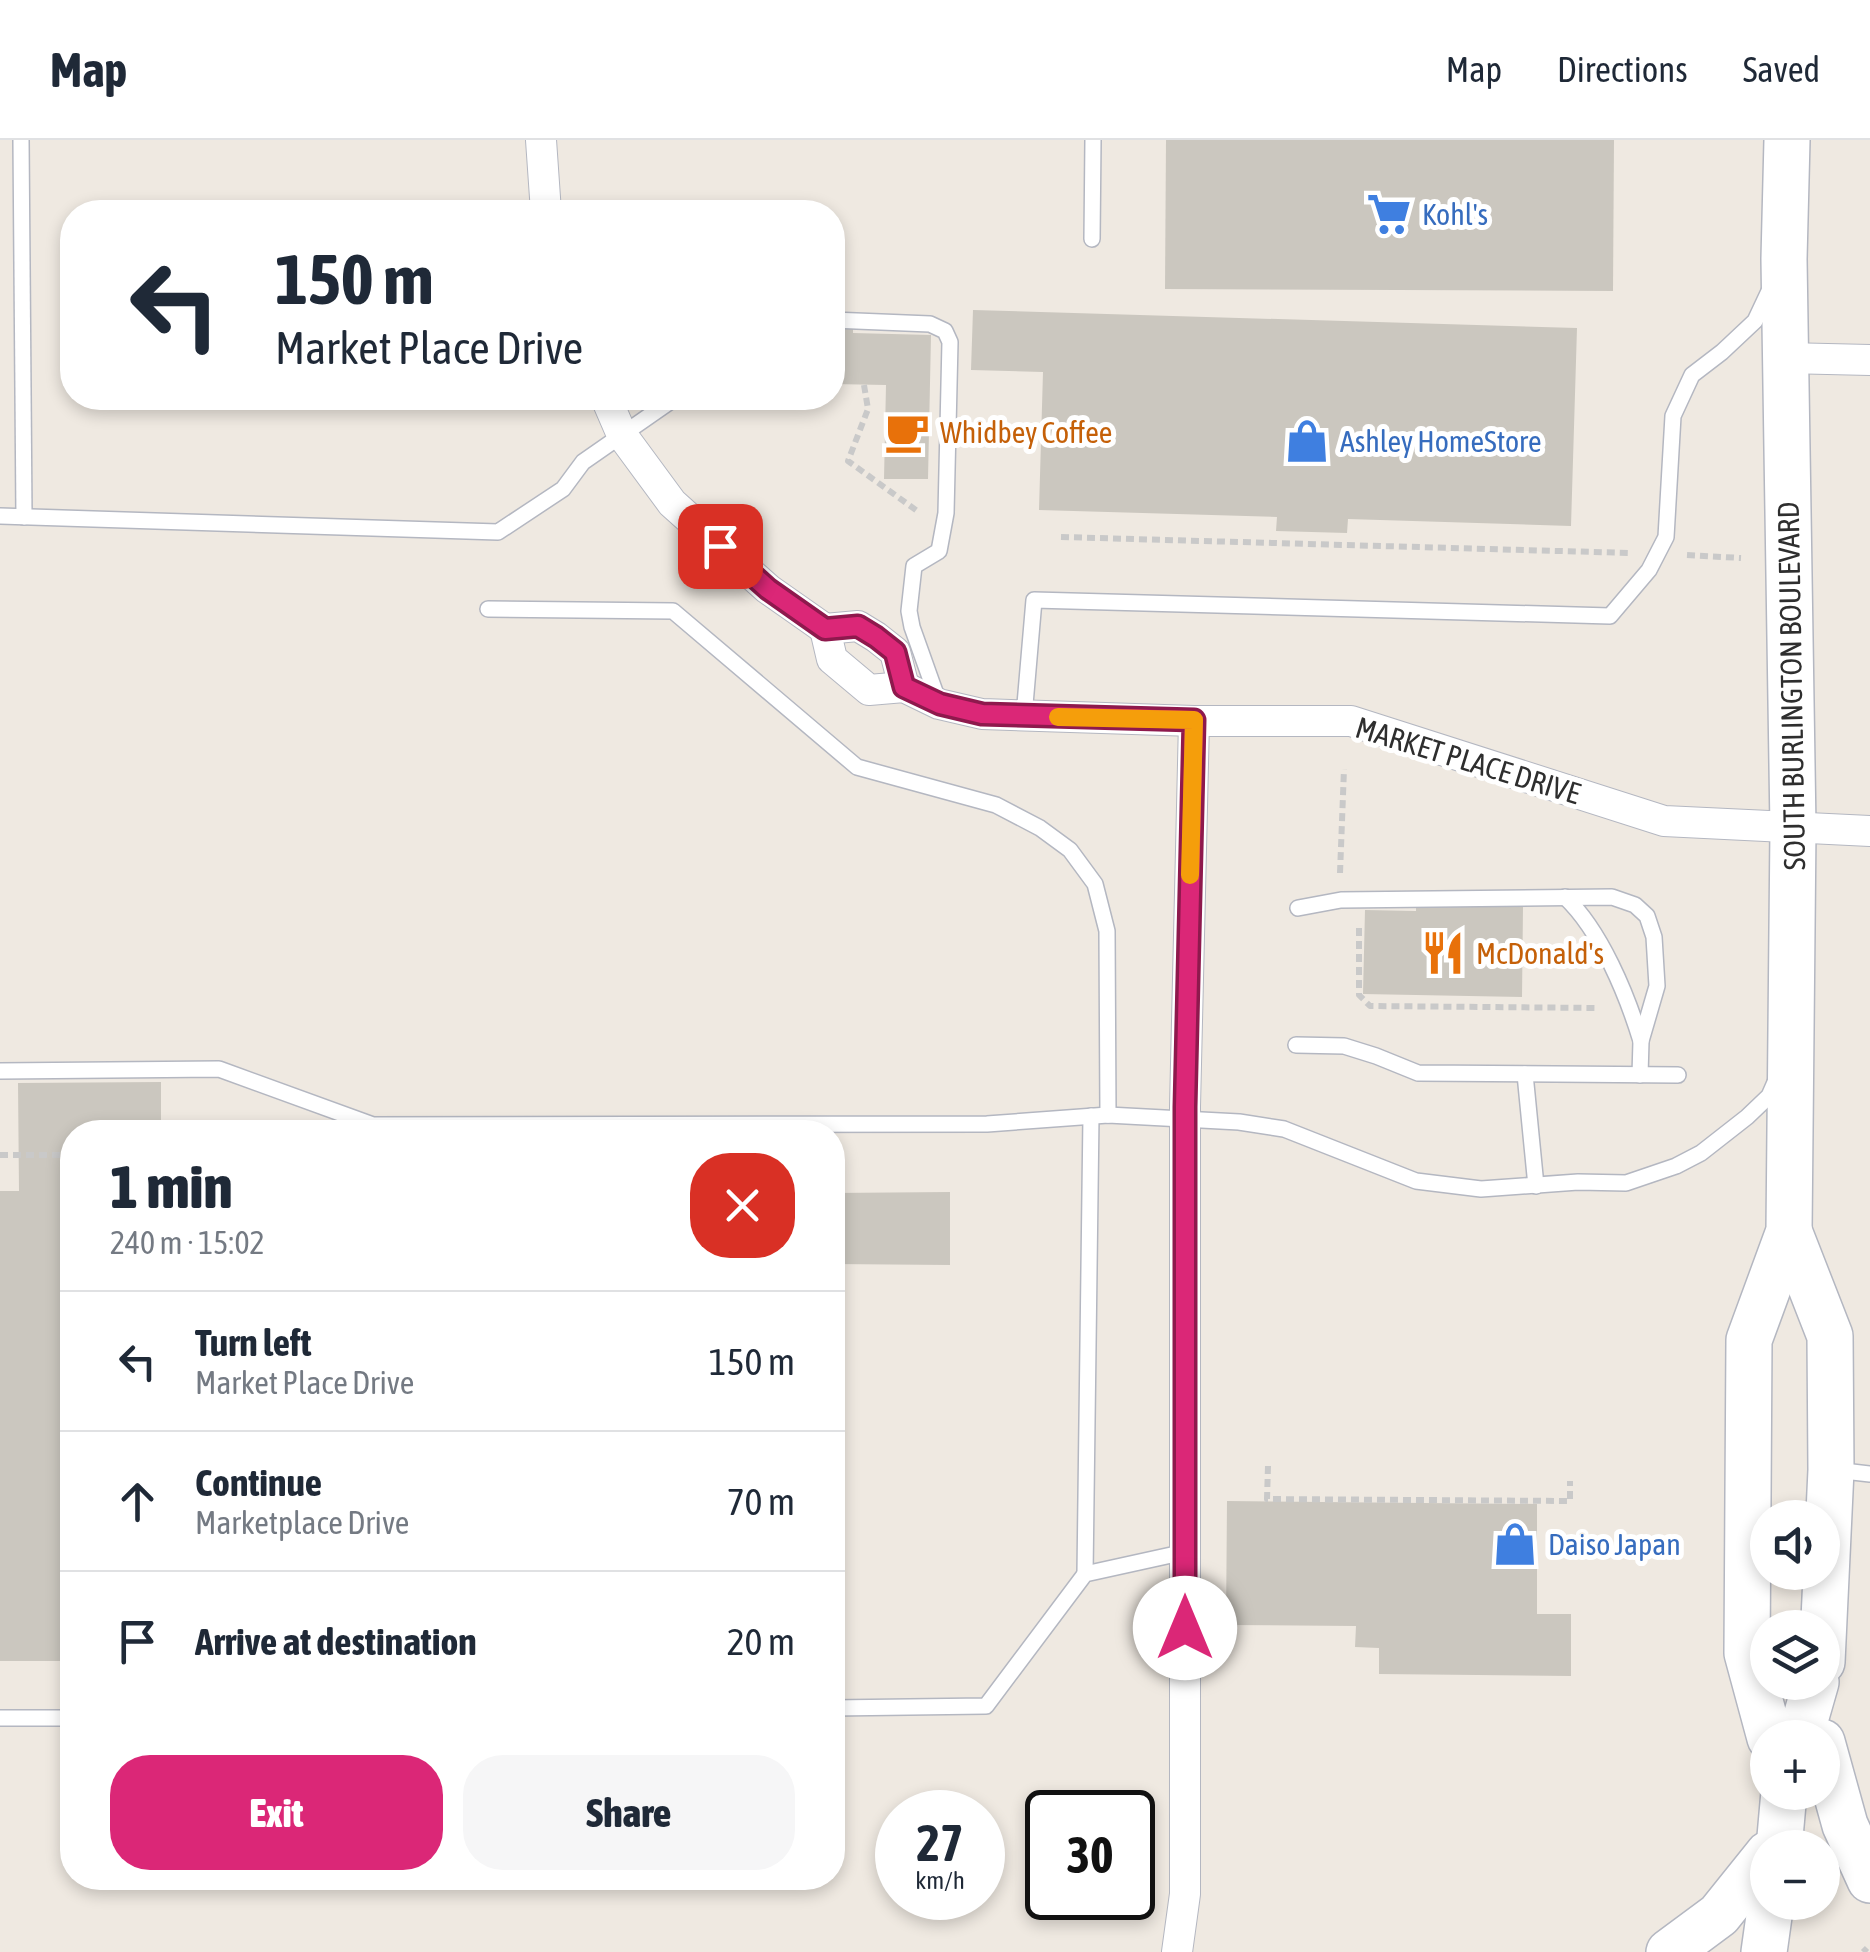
<!DOCTYPE html>
<meta charset="utf-8">
<style>
body{margin:0;font-family:"Asap Condensed",sans-serif;background:#f6f6f7;color:#1f2937;height:100vh;display:flex;flex-direction:column;font-size:38px;white-space:nowrap}
*{box-sizing:border-box;margin:0}
p{font-size:32px;color:#747a83}
.icon{flex:none;width:55px;height:55px;fill:none;stroke:currentColor;stroke-width:2;stroke-linecap:round;stroke-linejoin:round}
.map{position:relative;flex:1;overflow:hidden}
.sheet{position:absolute;left:60px;top:980px;width:785px;height:770px;display:flex;flex-direction:column;background:#fff;border-radius:40px;box-shadow:0 5px 15px #0003}
.sheet>*{flex:none}
.top-card{position:absolute;left:60px;top:60px;width:785px;height:210px;border-radius:40px;box-shadow:0 5px 15px #0003;background:#fff;color:#1f2937;overflow:hidden}
.fabs{position:absolute;left:1750px;top:1360px;display:grid;gap:20px}
.fabs a{display:grid;place-items:center;width:90px;height:90px;border-radius:50%;background:#fff;box-shadow:0 5px 15px #0003;font-size:50px}
.speed{position:absolute;left:875px;top:1650px;display:flex;gap:20px;font-size:50px;font-weight:700;text-align:center}
.speed>*{display:grid;place-content:center;width:130px;height:130px;border-radius:50%;background:#fff;box-shadow:0 5px 15px #0003;line-height:1}
.speed small{font-size:25px;font-weight:400}
.speed .limit{border:5px solid #111;border-radius:15px;background:#fff;color:#111}
.pin{position:absolute;display:grid;place-items:center;width:85px;height:85px;color:#fff;margin:-42px;border-radius:20px;box-shadow:0 5px 15px #0006}
.me{position:absolute;width:110px;margin:-55px;rotate:0deg;stroke-linejoin:round;filter:drop-shadow(0 0 8px #0008)}
.turn{display:flex;align-items:center;gap:35px;height:210px;padding:0 50px;font-size:45px}
.turn .icon{width:130px;height:130px;stroke-width:2.5}
.turn b{display:block;font-size:70px;line-height:85px}
.round{display:grid;place-items:center;flex:none;width:105px;height:105px;border-radius:40px;background:#f6f6f7}
.summary{display:flex;align-items:center;justify-content:space-between;height:170px;padding:0 50px}
h1{font-size:60px;font-weight:800;line-height:75px}
.cta{display:flex;gap:20px;margin-top:auto;padding:20px 50px}
.cta a{flex:1;height:115px;border-radius:40px;background:#db2777;color:#fff;font-size:40px;font-weight:800;line-height:115px;text-align:center}
.cta a+a{background:#f6f6f7;color:#1f2937}
ul{padding:0;list-style:none}
li{display:flex;align-items:center;gap:30px;height:140px;padding:0 50px;border-top:2px solid #e0e1e3}
li div{flex:1}
li b{display:block;font-size:38px}
li em{font-style:normal}
header{display:flex;align-items:center;gap:60px;box-sizing:border-box;height:140px;padding:0 50px;background:#fff;border-bottom:2px solid #e0e1e3}
header strong{font-size:48px}
nav{display:flex;gap:55px;margin-inline-start:auto;font-size:35px}
.map>svg:first-child{display:block}
</style>
<header>
<strong>Map</strong>
<nav><a>Map</a><a>Directions</a><a>Saved</a></nav>
</header>
<div class="map">
<svg width="1870" height="1812" viewBox="0 0 1870 1812">
<rect width="100%" height="100%" fill="#efe9e1"/>
<g fill="#cbc7bf">
<polygon points="1166,0 1614,0 1613,151 1165,149"/>
<polygon points="973,170 1577,188 1571,386 1348,379 1347,393 1276,391 1277,377 1039,370 1043,232 971,230"/>
<polygon points="832,183 853,184 853,193 931,195 928,339 884,339 886,245 832,244"/>
<polygon points="1416,765 1523,767 1522,857 1363,854 1365,770 1416,771"/>
<polygon points="161,942 161,992 72,992 72,1521 0,1521 0,1051 19,1051 18,943"/>
<polygon points="950,1052 950,1125 832,1124 832,1053"/>
<polygon points="1227,1361 1537,1364 1537,1474 1571,1474 1571,1536 1379,1534 1379,1508 1355,1507 1356,1486 1226,1485"/>
</g>
<g fill="none" stroke-linecap="round" stroke-linejoin="round">
<g stroke="#b4b7c1" stroke-width="18">
<g id="service">
<polyline points="21,0 24,377"/>
<polyline points="1092,99 1093,0"/>
<polyline points="832,180 930,184 945,191 950,202 946,373 939,411 914,426 909,471 912,487 938,560"/>
<polyline points="0,376 498,392 563,349 583,322 675,258"/>
<polyline points="488,469 673,471 857,627 996,665 1040,688 1070,710 1095,744 1107,791 1108,975"/>
<polyline points="1024,576 1034,460 1610,476 1649,430 1666,397 1673,276 1692,235 1722,212 1755,181 1771,147"/>
<path d="M1565,757C1601,791 1627,855 1641,901"/>
<polyline points="1298,768 1341,760 1612,757 1635,765 1647,776 1654,797 1657,846 1641,901 1640,935"/>
<polyline points="1296,905 1344,906 1376,916 1418,933 1678,935"/>
<polyline points="0,931 219,929 373,985 987,984 1108,975 1239,982 1284,989 1416,1041 1481,1049 1578,1042 1626,1043 1676,1026 1701,1013 1747,977 1769,956 1776,940"/>
<polyline points="1525,934 1536,1046"/>
<polyline points="1835,1330 1870,1334"/>
<polyline points="1085,1434 1091,976"/>
<polyline points="832,1568 986,1566 1085,1434 1185,1412"/>
<polyline points="0,1578 72,1578"/>
</g>
</g>
<g stroke="#b4b7c1" stroke-width="32">
<g id="minor">
<polyline points="541,0 546,72"/>
<polyline points="1785,218 1870,220"/>
<polyline points="606,258 622,295 672,363 768,449 825,489"/>
<polyline points="825,489 832,519 869,550 904,547 939,564 982,574 1194,581 1351,581 1664,681 1870,691"/>
<polyline points="825,489 858,486 876,497 895,512 904,547"/>
<polyline points="1177,1812 1185,1754 1185,967 1194,581"/>
</g>
</g>
<g stroke="#b4b7c1" stroke-width="48">
<g id="secondary">
<polyline points="1789,1091 1830,1196 1831,1330 1822,1522"/>
<polyline points="1770,1598 1747,1513 1749,1200 1789,1091 1793,688 1784,119 1787,0"/>
<polyline points="1800,1598 1816,1542"/>
<polyline points="1822,1602 1845,1685 1870,1740"/>
<polyline points="1779,1708 1784,1652"/>
<polyline points="1669,1812 1719,1775 1768,1714"/>
<polyline points="1764,1812 1771,1762"/>
</g>
</g>
<g stroke="#c9c9c9" stroke-width="6" stroke-dasharray="8 5" stroke-linecap="butt">
<polyline points="864,245 868,269 848,321 920,373"/>
<polyline points="1061,397 1630,413"/>
<polyline points="1687,415 1741,418"/>
<polyline points="1340,733 1344,629"/>
<polyline points="1359,788 1359,855 1370,866 1599,868"/>
<polyline points="0,1015 72,1015"/>
<polyline points="1268,1326 1267,1359 1570,1361 1570,1341"/>
<polyline points="1863,1812 1867,1808"/>
</g>
<use href="#service" stroke="#fff" stroke-width="15"/>
<use href="#minor" stroke="#fff" stroke-width="30"/>
<use href="#secondary" stroke="#fff" stroke-width="45"/>
</g>
<g fill="none" stroke-linecap="round" stroke-linejoin="round">
<g stroke="#8e194d" stroke-width="25">
<polyline id="route" points="720,406 768,449 825,489 858,486 876,497 895,512 904,547 940,564 982,574 1194,580 1185,967 1185,1488"/>
</g>
<use href="#route" stroke="#db2777" stroke-width="18"/>
<polyline stroke="#f59e0b" stroke-width="18" points="1058,577 1194,580 1190,735"/>
</g>
<defs>
<g id="supermarket-bare" transform="scale(3.45)"><path d="M-6-5.5h2.5l.6 2H6L4.5 2H-2.5L-4.4-4H-6ZM-1.5 3.2a1.3 1.3 0 1 0 .1 0ZM3 3.2a1.3 1.3 0 1 0 .1 0Z" fill="#3f7fe0" stroke="#fff" stroke-width="2.5" paint-order="stroke"/></g>
<g id="cafe-bare" transform="scale(3.45)"><path d="M-5.5-4.5H6V0H3Q3 3.5 0 3.5H-2.5Q-5.5 3.5-5.5 0ZM3-3.2v2h1.7v-2ZM-6 4.5H4V6H-6Z" fill="#e8710a" stroke="#fff" stroke-width="2.5" paint-order="stroke"/></g>
<g id="shop-bare" transform="scale(3.45)"><path d="M-5-2.5h2.3a2.7 3.5 0 0 1 5.4 0H5L5.5 6h-11ZM-1.5-2.5h3a1.5 2.3 0 0 0-3 0Z" fill="#3f7fe0" stroke="#fff" stroke-width="2.5" paint-order="stroke"/></g>
<g id="restaurant-bare" transform="scale(3.45)"><path d="M-5-6h1v4h1v-4h1v4h1v-4h1v5L-1.5 .5V6h-2V.5L-5-1ZM5-6V6H3V1.5H1.5Q1.5-4 5-6Z" fill="#e8710a" stroke="#fff" stroke-width="2.5" paint-order="stroke"/></g>
</defs>
<g fill-rule="evenodd">
<use href="#supermarket-bare" x="1389" y="74"/>
<use href="#cafe-bare" x="907" y="292"/>
<use href="#shop-bare" x="1307" y="301"/>
<use href="#restaurant-bare" x="1443" y="813"/>
<use href="#shop-bare" x="1515" y="1404"/>
</g>
<g text-anchor="middle" dominant-baseline="central" stroke-width="10" stroke-linejoin="round" paint-order="stroke">
<g font-size="30" fill="#366cbe" stroke="#fff" text-anchor="start">
<text x="1422" y="74">Kohl's</text>
<text x="1340" y="301">Ashley HomeStore</text>
<text x="1548" y="1404">Daiso Japan</text>
</g>
<g font-size="30" fill="#c56008" stroke="#fff" text-anchor="start">
<text x="940" y="292">Whidbey Coffee</text>
<text x="1476" y="813">McDonald's</text>
</g>
<g font-size="30" fill="#2e2e2e" stroke="#fff">
<text transform="translate(1791 546) rotate(-91)">SOUTH BURLINGTON BOULEVARD</text>
<text transform="translate(1468 620) rotate(17)">MARKET PLACE DRIVE</text>
</g>
</g>
</svg>
<div class="fabs">
<a><svg class="icon" aria-label="sound" viewBox="0 0 24 24"><path d="M4 9h4l5-4v14l-5-4H4zM17 9q2 3 0 6"/></svg></a>
<a><svg class="icon" aria-label="layers" viewBox="0 0 24 24"><path d="M12 4l9 5-9 5-9-5zM3 14l9 5 9-5"/></svg></a>
<a>+</a>
<a>−</a>
</div>
<div class="speed"><div>27<small>km/h</small></div><div class="limit">30</div></div>
<div class="pin" style="left:720px;top:406px;background:#d93025"><svg class="icon" aria-label="arrive" viewBox="0 0 24 24"><path d="M6 21V4h12l-3 4 3 4H6"/></svg></div>
<svg class="me" style="left:1185px;top:1488px" viewBox="-20 -20 40 40"><circle r="19" fill="#fff"/><path d="M0-13L10 11 0 6-10 11z" fill="#db2777"/></svg>
<div class="top-card">
<div class="turn"><svg class="icon" aria-label="left" viewBox="0 0 24 24"><path d="M17 20v-9H6M10 6l-5 5 5 5"/></svg><div><b>150 m</b>Market Place Drive</div></div>
</div>
<section class="sheet">
<div class="summary"><div><h1>1 min</h1><p>240 m · 15:02</p></div><a class="round" style="background:#d93025;color:#fff"><svg class="icon" aria-label="close" viewBox="0 0 24 24"><path d="M6 6l12 12M18 6L6 18"/></svg></a></div>
<ul>
<li><svg class="icon" aria-label="left" viewBox="0 0 24 24"><path d="M17 20v-9H6M10 6l-5 5 5 5"/></svg><div><b>Turn left</b><p>Market Place Drive</p></div><em>150 m</em></li>
<li><svg class="icon" aria-label="ahead" viewBox="0 0 24 24"><path d="M12 20V5M6 11l6-6 6 6"/></svg><div><b>Continue</b><p>Marketplace Drive</p></div><em>70 m</em></li>
<li><svg class="icon" aria-label="arrive" viewBox="0 0 24 24"><path d="M6 21V4h12l-3 4 3 4H6"/></svg><div><b>Arrive at destination</b></div><em>20 m</em></li>
</ul>
<div class="cta"><a>Exit</a><a>Share</a></div>
</section>
</div>
